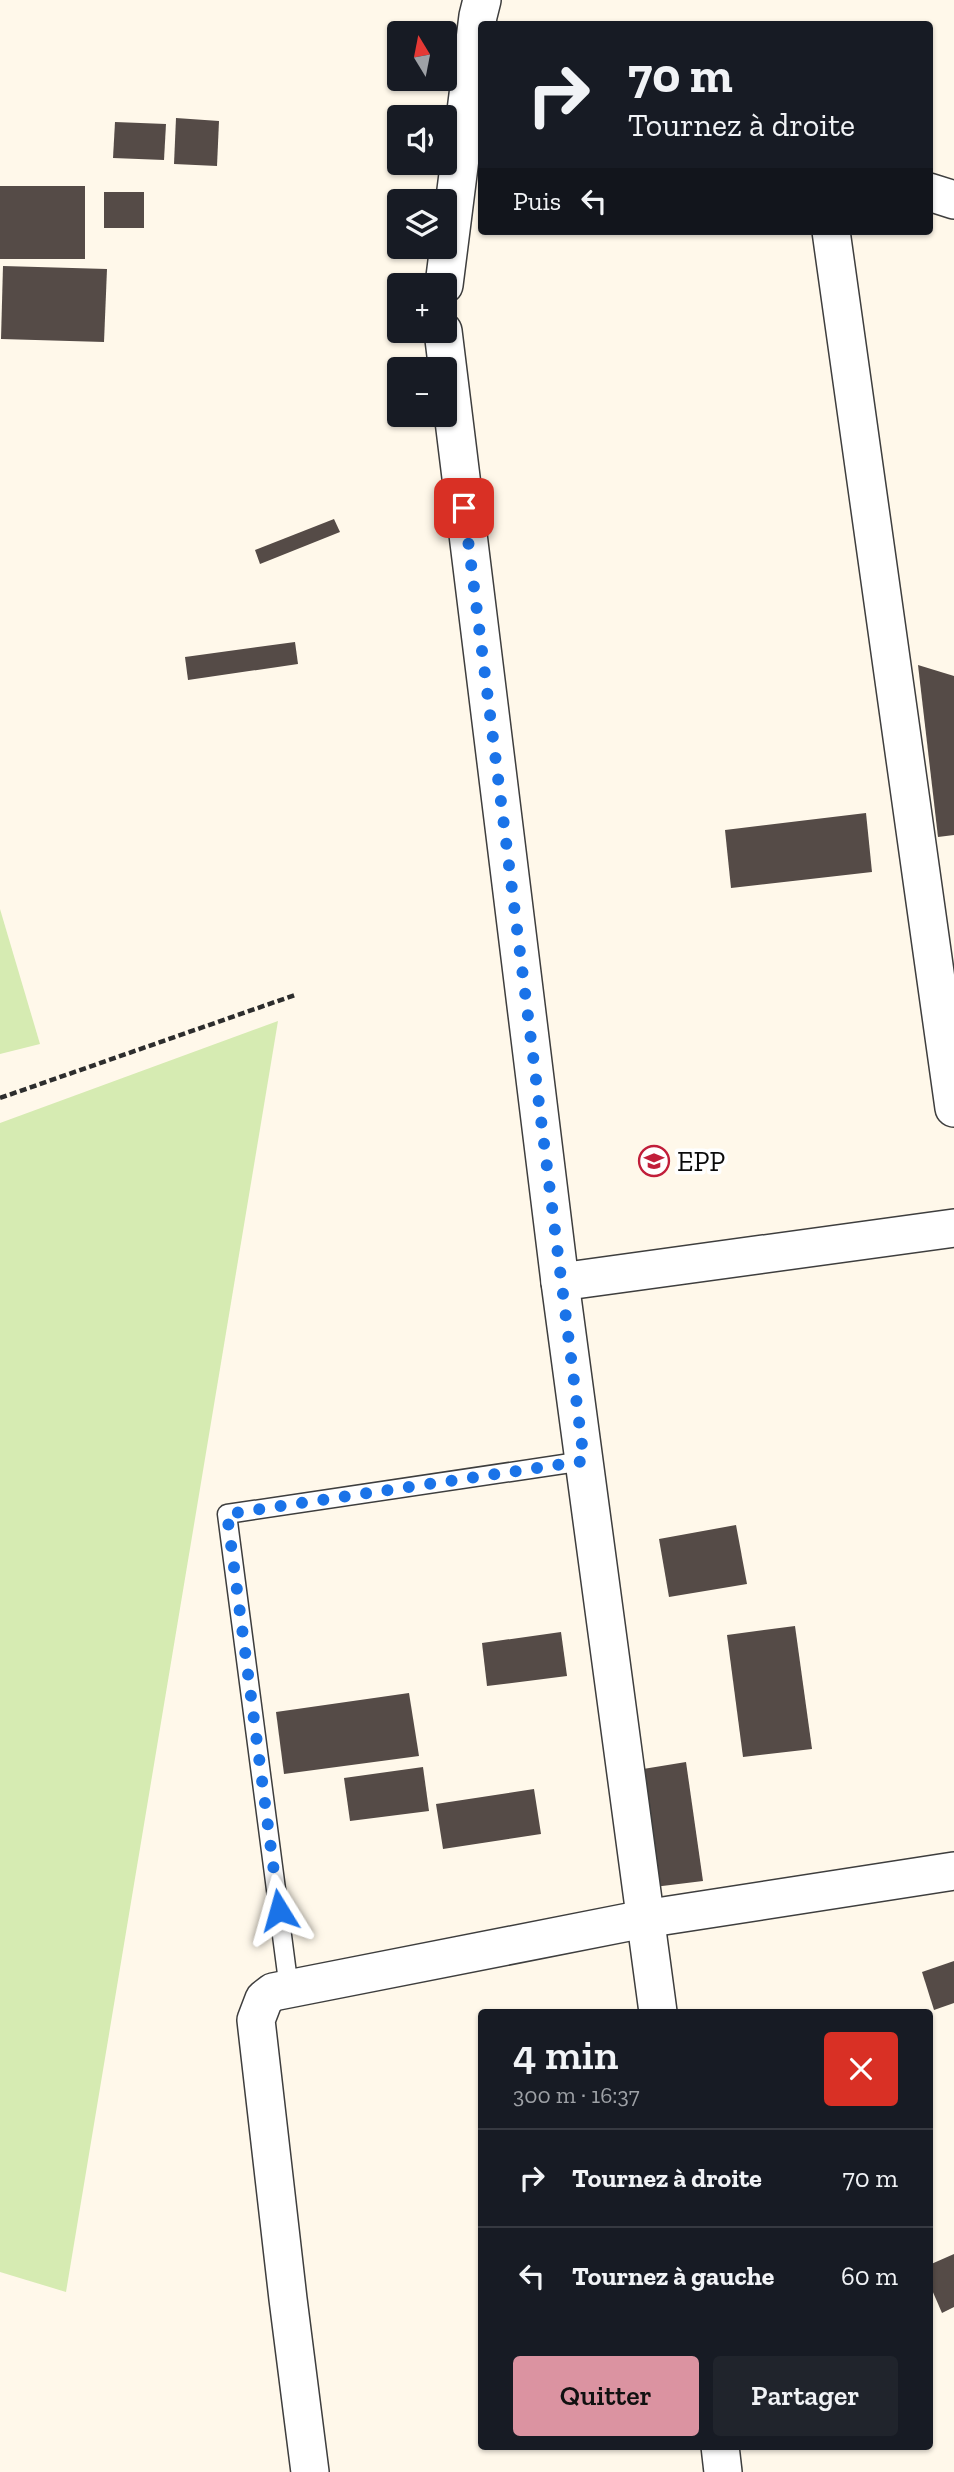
<!DOCTYPE html>
<html lang="fr">
<meta charset="utf-8">
<style>
body{margin:0;font-family:"Zilla Slab",serif;background:#20242c;color:#f1f3f6;height:100vh;display:flex;flex-direction:column;font-size:26px;white-space:nowrap}
*{box-sizing:border-box;margin:0}
p{font-size:23px;color:#9ea1a6}
.icon{flex:none;width:38px;height:38px;fill:none;stroke:currentColor;stroke-width:2;stroke-linecap:round;stroke-linejoin:round}
.map{position:relative;flex:1;overflow:hidden}
.side{position:absolute;left:478px;top:2009px;width:455px;height:441px;display:flex;flex-direction:column;background:#171b24;border-radius:7px;box-shadow:0 2px 5px #0004}
.side>*{flex:none}
.top-card{position:absolute;left:478px;top:21px;width:455px;height:214px;border-radius:7px;box-shadow:0 2px 5px #0004;background:#171b24;color:#f1f3f6;overflow:hidden}
.needle{width:46px;rotate:350deg}
.buttons{position:absolute;left:387px;top:21px;display:grid;gap:14px}
.buttons a{display:grid;place-items:center;width:70px;height:70px;border-radius:7px;background:#171b24;box-shadow:0 2px 5px #0004;font-size:35px}
.pin{position:absolute;display:grid;place-items:center;width:60px;height:60px;color:#fff;margin:-30px;border-radius:14px;box-shadow:0 4px 10px #0006}
.me{position:absolute;width:77px;margin:-38px;rotate:352deg;stroke-linejoin:round;filter:drop-shadow(0 0 5px #0008)}
.turn{display:flex;align-items:center;gap:24px;height:147px;padding:0 35px;font-size:32px}
.turn .icon{width:91px;height:91px;stroke-width:2.5}
.turn b{display:block;font-size:49px;line-height:60px}
.then{display:flex;align-items:center;height:66px;padding:0 35px;background:#0003;gap:14px;font-size:26px}
.round{display:grid;place-items:center;flex:none;width:74px;height:74px;border-radius:7px;background:#20242c}
.headline{display:flex;align-items:center;justify-content:space-between;height:119px;padding:0 35px}
h1{font-size:42px;font-weight:600;line-height:52px}
.action{display:flex;gap:14px;margin-top:auto;padding:14px 35px}
.action a{flex:1;height:80px;border-radius:7px;background:#db93a1;color:#111;font-size:28px;font-weight:600;line-height:80px;text-align:center}
.action a+a{background:#20242c;color:#f1f3f6}
ul{padding:0;list-style:none}
li{display:flex;align-items:center;gap:21px;height:98px;padding:0 35px;border-top:2px solid #363941}
li div{flex:1}
li b{display:block;font-size:26px}
li em{font-style:normal}
.map>svg:first-child{display:block}
</style>
<div class="map">
<svg width="954" height="2472" viewBox="0 0 954 2472">
<rect width="100%" height="100%" fill="#fff8ea"/>
<g fill="#d6ebb2">
<polygon points="0,909 40,1044 0,1054"/>
<polygon points="278,1021 66,2292 0,2272 0,1123"/>
</g>
<g fill="#554b47">
<polygon points="176,118 219,121 217,166 174,164"/>
<polygon points="115,122 166,124 164,160 113,158"/>
<rect x="0" y="186" width="85" height="73"/>
<rect x="104" y="192" width="40" height="36"/>
<polygon points="3,266 107,269 104,342 1,339"/>
<polygon points="334,519 340,532 260,564 255,550"/>
<polygon points="295,642 298,664 188,680 185,657"/>
<polygon points="918,665 954,676 954,835 938,837"/>
<polygon points="866,813 872,872 731,888 725,830"/>
<polygon points="736,1525 747,1584 669,1597 659,1539"/>
<polygon points="795,1626 812,1749 743,1757 727,1635"/>
<polygon points="561,1632 567,1676 487,1686 482,1643"/>
<polygon points="409,1693 419,1756 284,1774 276,1712"/>
<polygon points="686,1762 703,1881 654,1887 637,1770"/>
<polygon points="423,1767 429,1811 350,1821 344,1778"/>
<polygon points="534,1789 541,1834 443,1849 436,1804"/>
<polygon points="954,1961 954,2003 934,2010 922,1972"/>
<polygon points="954,2254 954,2307 942,2313 929,2283 929,2265"/>
</g>
<g fill="none" stroke-linecap="round" stroke-linejoin="round">
<g stroke="#3e3e3e" stroke-width="21">
<polyline id="service" points="289,1989 227,1514 584,1461"/>
</g>
<g stroke="#3e3e3e" stroke-width="40">
<g id="minor">
<polyline points="929,192 954,200"/>
<polyline points="831,231 954,1108"/>
<polyline points="444,285 478,16 482,0"/>
<polyline points="443,331 560,1282 658,2012"/>
<polyline points="560,1282 954,1228"/>
<polyline points="720,2446 723,2472"/>
<polyline points="310,2472 288,2299 256,2020 264,1999 273,1992 644,1919 954,1871"/>
</g>
</g>
<polyline stroke="#2d2d2d" stroke-width="4.5" stroke-dasharray="7 3.5" stroke-linecap="butt" points="0,1098 295,995"/>
<use href="#service" stroke="#fff" stroke-width="18"/>
<use href="#minor" stroke="#fff" stroke-width="37"/>
</g>
<g fill="none" stroke-linecap="round" stroke-linejoin="round">
<polyline stroke="#1a73e8" stroke-width="12" stroke-dasharray="0 21.6" points="279,1910 227,1514 584,1461 464,508"/>
</g>
<defs>
<g id="school-ring" transform="scale(1.575)"><circle r="9.5" fill="#fff" stroke="#c11e3a" stroke-width="1.5"/><path d="M0-5L7-2L0 1L-7-2ZM-4 1L0 2.5L4 1V4Q0 6-4 4Z" fill="#c11e3a"/></g>
</defs>
<g fill-rule="evenodd">
<use href="#school-ring" x="654" y="1161"/>
</g>
<g text-anchor="middle" dominant-baseline="central" stroke-width="7" stroke-linejoin="round" paint-order="stroke">
<g font-size="28" fill="#0b0b0b" stroke="#fff" text-anchor="start">
<text x="677" y="1161">EPP</text>
</g>
</g>
</svg>
<div class="buttons">
<a><svg class="needle" viewBox="-14 -14 28 28"><path d="M0-13l5 13h-10z" fill="#e53935"/><path d="M0 13l5-13h-10z" fill="#9ea1a6"/></svg></a>
<a><svg class="icon" aria-label="sound" viewBox="0 0 24 24"><path d="M4 9h4l5-4v14l-5-4H4zM17 9q2 3 0 6"/></svg></a>
<a><svg class="icon" aria-label="layers" viewBox="0 0 24 24"><path d="M12 4l9 5-9 5-9-5zM3 14l9 5 9-5"/></svg></a>
<a>+</a>
<a>−</a>
</div>
<div class="pin" style="left:464px;top:508px;background:#d93025"><svg class="icon" aria-label="arrive" viewBox="0 0 24 24"><path d="M6 21V4h12l-3 4 3 4H6"/></svg></div>
<svg class="me" style="left:279px;top:1910px" viewBox="-20 -20 40 40"><path d="M0-17L14 15 0 8-14 15z" fill="#1a73e8" stroke="#fff" stroke-width="4"/></svg>
<div class="top-card">
<div class="turn"><svg class="icon" aria-label="right" viewBox="0 0 24 24"><path d="M7 20v-9h11M14 6l5 5-5 5"/></svg><div><b>70 m</b>Tournez à droite</div></div>
<div class="then">Puis<svg class="icon" aria-label="left" viewBox="0 0 24 24"><path d="M17 20v-9H6M10 6l-5 5 5 5"/></svg></div>
</div>
<section class="side">
<div class="headline"><div><h1>4 min</h1><p>300 m · 16:37</p></div><a class="round" style="background:#d93025;color:#fff"><svg class="icon" aria-label="close" viewBox="0 0 24 24"><path d="M6 6l12 12M18 6L6 18"/></svg></a></div>
<ul>
<li><svg class="icon" aria-label="right" viewBox="0 0 24 24"><path d="M7 20v-9h11M14 6l5 5-5 5"/></svg><div><b>Tournez à droite</b></div><em>70 m</em></li>
<li><svg class="icon" aria-label="left" viewBox="0 0 24 24"><path d="M17 20v-9H6M10 6l-5 5 5 5"/></svg><div><b>Tournez à gauche</b></div><em>60 m</em></li>
</ul>
<div class="action"><a>Quitter</a><a>Partager</a></div>
</section>
</div>
